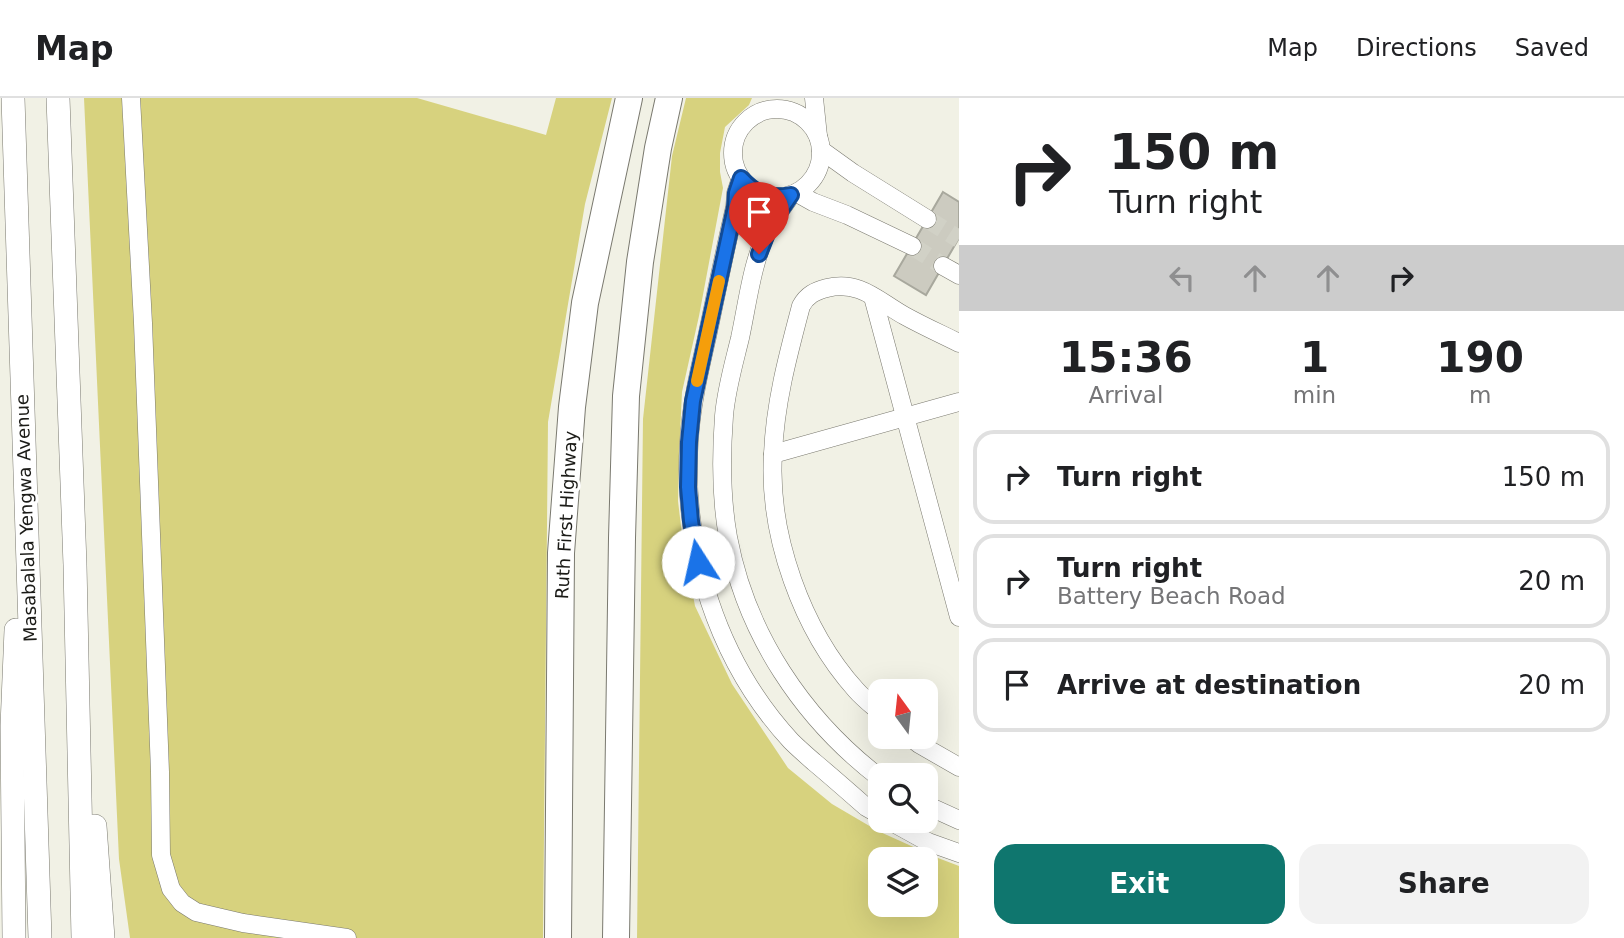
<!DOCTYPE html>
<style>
body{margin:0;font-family:"DejaVu Sans",sans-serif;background:#f2f2f2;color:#202124;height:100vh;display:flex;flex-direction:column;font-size:26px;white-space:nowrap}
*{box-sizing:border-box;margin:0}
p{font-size:23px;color:#757577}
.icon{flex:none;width:38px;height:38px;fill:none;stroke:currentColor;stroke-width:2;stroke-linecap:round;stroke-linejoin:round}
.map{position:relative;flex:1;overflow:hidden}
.sheet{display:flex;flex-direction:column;background:#fff;width:665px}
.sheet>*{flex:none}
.banner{background:#fff;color:#202124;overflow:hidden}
.needle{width:46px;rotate:345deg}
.controls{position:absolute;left:868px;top:581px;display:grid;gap:14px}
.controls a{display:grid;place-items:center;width:70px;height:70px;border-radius:14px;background:#fff;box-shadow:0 7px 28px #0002;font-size:35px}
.pin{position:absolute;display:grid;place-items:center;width:60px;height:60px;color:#fff;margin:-72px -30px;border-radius:50% 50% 50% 0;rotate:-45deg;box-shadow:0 0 7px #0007}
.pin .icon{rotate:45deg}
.me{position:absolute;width:77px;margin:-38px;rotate:350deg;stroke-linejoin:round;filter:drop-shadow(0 0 5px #0008)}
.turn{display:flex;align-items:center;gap:24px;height:147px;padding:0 35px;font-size:32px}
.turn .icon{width:91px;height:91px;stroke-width:2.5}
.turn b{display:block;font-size:49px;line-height:60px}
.lanes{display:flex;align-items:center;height:66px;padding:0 35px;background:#0003;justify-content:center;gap:35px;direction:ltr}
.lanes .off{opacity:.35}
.eta{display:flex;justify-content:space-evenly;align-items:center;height:119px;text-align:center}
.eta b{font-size:42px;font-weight:700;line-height:49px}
.action{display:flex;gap:14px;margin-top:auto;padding:14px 35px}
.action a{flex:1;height:80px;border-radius:21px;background:#0f766e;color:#fff;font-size:28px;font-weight:700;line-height:80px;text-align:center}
.action a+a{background:#f2f2f2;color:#202124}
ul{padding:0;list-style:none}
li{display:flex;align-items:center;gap:21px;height:94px;margin:0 14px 10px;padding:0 21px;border:4px solid #e0e0e0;border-radius:21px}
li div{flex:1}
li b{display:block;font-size:26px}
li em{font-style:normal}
header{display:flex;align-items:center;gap:42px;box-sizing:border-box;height:98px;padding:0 35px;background:#fff;border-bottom:2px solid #e0e0e0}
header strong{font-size:33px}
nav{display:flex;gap:38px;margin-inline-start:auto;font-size:24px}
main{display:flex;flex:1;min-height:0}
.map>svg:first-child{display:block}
</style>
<header>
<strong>Map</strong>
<nav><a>Map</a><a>Directions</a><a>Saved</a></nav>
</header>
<main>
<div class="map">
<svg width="959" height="840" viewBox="0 0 959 840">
<rect width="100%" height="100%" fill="#f1f1e5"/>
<g fill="#d7d27e" fill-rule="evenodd">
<polygon points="84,0 417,0 546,37 556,0 612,0 585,106 548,324 543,840 130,840 119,761"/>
<path d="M686,0H752L749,7L725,29L720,55V74L723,90L699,218L682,294L679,358L678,403L683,445L695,508L732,586L788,670L832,706L878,733L938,760L959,768V840H637L643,321L672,58ZM926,761V807H880V761Z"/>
</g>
<polygon fill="#cccbc0" stroke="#a8a89d" stroke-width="2" points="943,94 959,104 959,140 926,197 894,178"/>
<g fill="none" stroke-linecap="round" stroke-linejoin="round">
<g stroke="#d1d1c6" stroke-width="18" stroke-dasharray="18 9" stroke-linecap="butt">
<polyline points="927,121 959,141"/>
<polyline points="912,148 943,168"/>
</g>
<g stroke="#7a796f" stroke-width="19">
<g id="minor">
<polyline points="131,0 143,225 160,674 161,757 171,791 182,805 196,814 243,825 347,840"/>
<polyline points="814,0 818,38"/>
<circle cx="777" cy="55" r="44"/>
<polyline points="821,52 853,75 927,121"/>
<path d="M741,80L736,95L735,109C725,152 716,196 707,239C699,274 691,308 689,344C682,450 717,563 791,643C798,650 806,657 814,664C832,679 849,694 866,709L880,717"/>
<polyline points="797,95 813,104 847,117 912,148"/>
<path d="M791,97C784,108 776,117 770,128C752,162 748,203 740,240C734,265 726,292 724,318C721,358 721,400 728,439C746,536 803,621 880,680"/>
<polyline points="943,168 959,177"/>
<polyline points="873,199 959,519"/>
<path d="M773,356C775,305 788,257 801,208C807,197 815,193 827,190C860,182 878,203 905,218C923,228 941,236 959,245"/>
<path d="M880,614C872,607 863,600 856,592C802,532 768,437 773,356L959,304"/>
<polyline points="910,639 919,646 959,669"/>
<polyline points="926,707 959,722"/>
<polyline points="890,723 928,744 959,755"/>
</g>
</g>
<g stroke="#7a796f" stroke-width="24">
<g id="major">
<polyline points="13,0 40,840"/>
<polyline points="58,0 75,467 83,840"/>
<polyline points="95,728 103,840"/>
<polyline points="14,840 12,628 16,532"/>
</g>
</g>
<g stroke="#7a796f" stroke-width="28">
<g id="highway">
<polyline points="558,840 561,455 572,309 585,205 629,0"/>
<polyline points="616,840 622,440 626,298 640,164 658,50 669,0"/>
</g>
</g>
<use href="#minor" stroke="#fff" stroke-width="18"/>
<use href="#major" stroke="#fff" stroke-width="23"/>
<use href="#highway" stroke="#fff" stroke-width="26"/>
</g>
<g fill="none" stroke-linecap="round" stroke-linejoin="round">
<g stroke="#114b97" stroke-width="18">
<path id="route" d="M698,464L691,423L688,389L689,344L693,303L735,109L736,95L741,80C757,97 768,101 791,97L770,128L759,156"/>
</g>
<use href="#route" stroke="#1a73e8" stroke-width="12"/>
<polyline stroke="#f59e0b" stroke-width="12" points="697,283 719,183"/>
</g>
<g text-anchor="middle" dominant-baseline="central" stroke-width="6" stroke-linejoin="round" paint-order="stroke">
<g font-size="18" fill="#1b1b17" stroke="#fff">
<text transform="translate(566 417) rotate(-87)">Ruth First Highway</text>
<text transform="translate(26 420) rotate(-92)">Masabalala Yengwa Avenue</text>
</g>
</g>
</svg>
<div class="controls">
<a><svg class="needle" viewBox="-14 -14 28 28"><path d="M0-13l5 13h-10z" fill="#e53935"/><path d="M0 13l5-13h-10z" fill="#757577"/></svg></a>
<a><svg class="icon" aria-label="search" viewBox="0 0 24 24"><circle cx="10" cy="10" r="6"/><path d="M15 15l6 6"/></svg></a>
<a><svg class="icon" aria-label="layers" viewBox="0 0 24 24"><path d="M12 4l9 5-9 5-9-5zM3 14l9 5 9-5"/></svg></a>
</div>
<div class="pin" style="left:759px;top:156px;background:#d93025"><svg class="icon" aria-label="arrive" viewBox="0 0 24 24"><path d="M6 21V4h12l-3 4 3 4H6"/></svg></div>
<svg class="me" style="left:698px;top:464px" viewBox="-20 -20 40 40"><circle r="19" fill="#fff"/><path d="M0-13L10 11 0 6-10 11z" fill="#1a73e8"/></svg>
</div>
<section class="sheet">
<div class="banner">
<div class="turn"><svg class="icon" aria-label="right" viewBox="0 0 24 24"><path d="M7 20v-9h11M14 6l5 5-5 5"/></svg><div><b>150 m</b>Turn right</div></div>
<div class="lanes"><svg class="icon off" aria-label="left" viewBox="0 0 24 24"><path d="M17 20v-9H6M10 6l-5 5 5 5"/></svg><svg class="icon off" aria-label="ahead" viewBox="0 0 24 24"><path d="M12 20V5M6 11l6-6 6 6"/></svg><svg class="icon off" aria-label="ahead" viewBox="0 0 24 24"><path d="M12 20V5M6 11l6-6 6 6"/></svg><svg class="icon" aria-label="right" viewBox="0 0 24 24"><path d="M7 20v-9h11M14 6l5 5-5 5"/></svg></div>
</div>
<div class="eta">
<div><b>15:36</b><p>Arrival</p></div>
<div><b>1</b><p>min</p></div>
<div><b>190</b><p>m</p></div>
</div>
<ul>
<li><svg class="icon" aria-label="right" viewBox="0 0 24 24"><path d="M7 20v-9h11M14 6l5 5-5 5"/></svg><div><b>Turn right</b></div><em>150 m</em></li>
<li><svg class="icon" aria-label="right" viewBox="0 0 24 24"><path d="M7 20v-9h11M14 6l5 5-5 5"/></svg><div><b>Turn right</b><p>Battery Beach Road</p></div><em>20 m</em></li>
<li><svg class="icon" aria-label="arrive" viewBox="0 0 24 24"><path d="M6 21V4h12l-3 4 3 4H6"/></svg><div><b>Arrive at destination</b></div><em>20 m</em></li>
</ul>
<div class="action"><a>Exit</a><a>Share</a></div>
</section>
</main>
